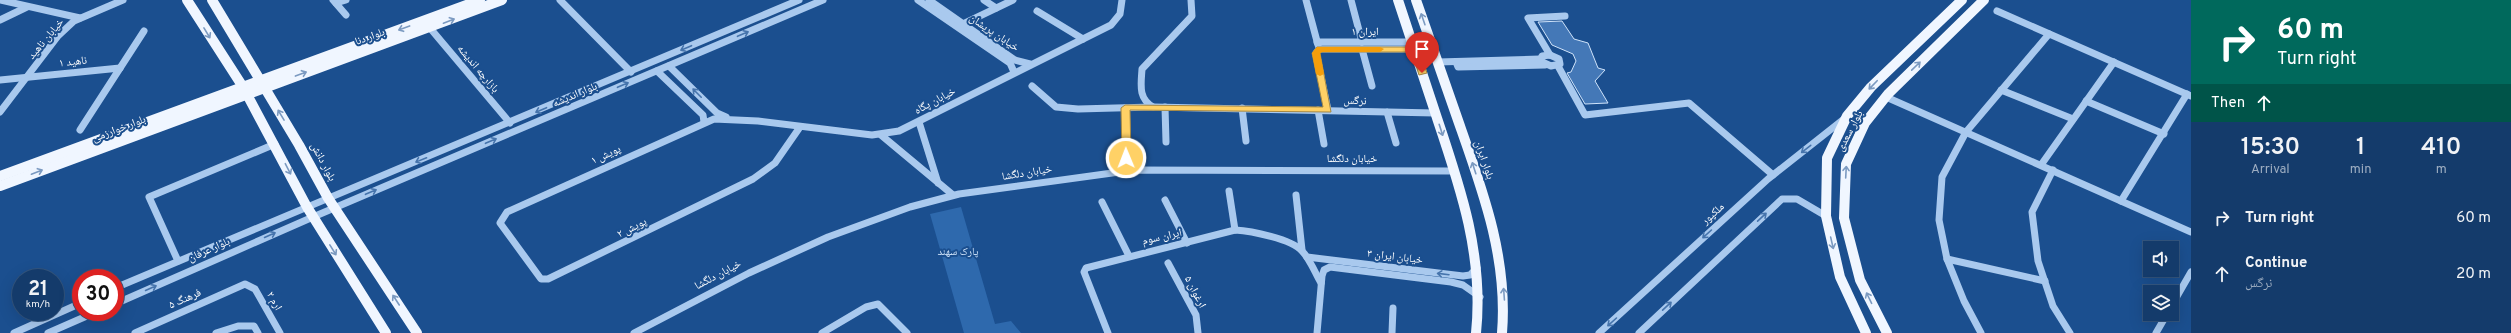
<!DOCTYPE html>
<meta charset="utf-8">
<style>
body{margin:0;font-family:Overpass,"Noto Naskh Arabic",sans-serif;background:#1d4271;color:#f1f3f6;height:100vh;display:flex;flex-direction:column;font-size:15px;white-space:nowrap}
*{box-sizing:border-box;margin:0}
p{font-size:13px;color:#9dadc1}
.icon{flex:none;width:22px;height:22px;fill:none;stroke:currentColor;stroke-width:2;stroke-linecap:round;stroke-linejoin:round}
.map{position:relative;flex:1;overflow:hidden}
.sheet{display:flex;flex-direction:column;background:#143b6b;width:320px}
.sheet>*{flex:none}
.banner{background:#00695c;color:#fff;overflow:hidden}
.fabs{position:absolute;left:2143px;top:241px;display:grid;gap:8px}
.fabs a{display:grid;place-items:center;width:36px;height:36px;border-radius:0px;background:#143b6b;box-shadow:0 4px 16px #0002,0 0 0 1px #33557e;font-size:20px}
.speed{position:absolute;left:12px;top:269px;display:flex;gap:8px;font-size:20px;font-weight:700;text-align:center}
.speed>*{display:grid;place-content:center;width:52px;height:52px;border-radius:50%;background:#143b6b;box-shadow:0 4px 16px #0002,0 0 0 1px #33557e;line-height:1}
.speed small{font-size:10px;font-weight:400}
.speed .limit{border:6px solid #d22;background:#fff;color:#111}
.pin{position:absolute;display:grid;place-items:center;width:34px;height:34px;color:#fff;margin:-41px -17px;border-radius:50% 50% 50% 0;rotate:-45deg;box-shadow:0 0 4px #0007}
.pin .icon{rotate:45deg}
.me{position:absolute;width:44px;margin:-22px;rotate:359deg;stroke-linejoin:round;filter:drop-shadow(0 0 3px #0008)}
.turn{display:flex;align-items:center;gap:14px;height:84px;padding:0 20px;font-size:18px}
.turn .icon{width:52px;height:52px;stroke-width:2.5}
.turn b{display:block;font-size:28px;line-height:34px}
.then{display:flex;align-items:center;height:38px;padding:0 20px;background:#0003;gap:8px;font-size:15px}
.eta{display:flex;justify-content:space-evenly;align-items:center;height:68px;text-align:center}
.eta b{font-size:24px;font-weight:600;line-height:28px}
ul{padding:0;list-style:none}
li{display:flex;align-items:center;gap:12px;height:56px;padding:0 20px}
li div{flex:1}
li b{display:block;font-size:15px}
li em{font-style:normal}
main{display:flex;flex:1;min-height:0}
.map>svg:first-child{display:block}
</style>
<main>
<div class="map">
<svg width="2191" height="333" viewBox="0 0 2191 333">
<rect width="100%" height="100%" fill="#1b4f8f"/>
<polygon fill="#2e69ad" points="961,207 995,324 1011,321 1021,333 964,333 930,214"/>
<polygon fill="#4478b7" stroke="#cfe3fa" points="1562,21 1574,39 1588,43 1598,68 1605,70 1595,81 1608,103 1585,104 1567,73 1571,72 1576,61 1573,54 1552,45 1538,22"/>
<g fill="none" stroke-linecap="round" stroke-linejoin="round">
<g stroke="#a9c9ee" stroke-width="7">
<polyline points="0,0 80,18"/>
<polyline points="333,0 346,15"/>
<polyline points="560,0 631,72"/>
<polyline points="918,0 1010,63 1014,72"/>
<polyline points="929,0 1015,60 1030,64"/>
<polyline points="984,0 996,8"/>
<polyline points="1306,0 1318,45"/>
<polyline points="1351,0 1362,42"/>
<polyline points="336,3 346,0"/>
<polyline points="1037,11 1083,39"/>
<polyline points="1997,11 2191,96"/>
<polyline points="0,20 27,7"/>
<polyline points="963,24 1013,0"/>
<polyline points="430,28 510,123"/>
<polyline points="1317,42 1413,42"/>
<polyline points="1319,49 1415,49"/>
<polyline points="1319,49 1316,53 1328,110"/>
<polyline points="1362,49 1372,86"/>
<polyline points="1550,55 1528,18 1565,16"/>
<polygon points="1550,55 1559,59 1560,64 1551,66 1540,61 1542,56"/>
<polyline points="1438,62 1540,59"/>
<polyline points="1456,62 1458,67 1545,65"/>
<polyline points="669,66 717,113 726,117"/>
<polyline points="1558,66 1585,115 1689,103 1773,175"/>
<polyline points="657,71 703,115 704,122"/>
<polyline points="0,80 120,68"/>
<polyline points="1032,86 1056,107 1078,109 1153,107 1435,113"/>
<polyline points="2001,90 2073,119"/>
<polyline points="1886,97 2191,232"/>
<polyline points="2086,101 2164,134"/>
<path d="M1153,107C1138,98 1141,85 1142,69L1192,16L1191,0"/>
<polyline points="1165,107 1166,142"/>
<polyline points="1125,108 1126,158"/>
<polyline points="1242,108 1246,141"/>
<polyline points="1318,110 1324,144"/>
<polyline points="0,112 58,36 74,21 123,0"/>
<polyline points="1387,112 1396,143"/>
<polyline points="919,122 938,183"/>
<polyline points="800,127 775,163 753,179 548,279 541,279 500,223 507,212 714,119 758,121 872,135 899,131 1111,25 1120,14 1122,0"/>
<polyline points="80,130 144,31"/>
<polyline points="881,135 953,195"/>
<polyline points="2041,165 2114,62"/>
<polyline points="2053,170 2032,212 2038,261 2053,306 2070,333"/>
<polyline points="1229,191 1235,230"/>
<polyline points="1296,195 1302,250"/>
<polyline points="1165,200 1187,243"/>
<polyline points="2121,201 2187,94"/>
<polyline points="1102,202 1129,256"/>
<polyline points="1307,257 1463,276 1470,275 1477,268"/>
<polyline points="1947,259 2045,281"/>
<polyline points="178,261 149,197 275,144"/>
<polyline points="1168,263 1196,315 1198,333"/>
<polyline points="115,288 799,0"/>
<polyline points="115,304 313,217 823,0"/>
<polyline points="2172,305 2191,272"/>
<polyline points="14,333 81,303"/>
<polyline points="48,333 96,312"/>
<polyline points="135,333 245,284 255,289 280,333"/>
<polyline points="216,333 238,326 254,326 258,333"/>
<polyline points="634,333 749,273 828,237 910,207 959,194 1134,170 1454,171"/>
<polyline points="822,333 866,307 878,304 907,333"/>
<path d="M1108,333L1084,272L1086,268L1235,230C1251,231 1292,239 1302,251C1310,259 1315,273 1321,283"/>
<polyline points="1317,333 1322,276 1324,270 1330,267 1451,282 1463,285 1480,297"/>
<polyline points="1392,333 1393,308"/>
<polyline points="1599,333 1768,179 1844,119"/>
<polyline points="1639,333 1782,199 1797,199 1826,216"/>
<polyline points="1981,333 1964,301 1947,259 1939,220 1942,177 1966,132 2049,34"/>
<polyline points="2156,333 2167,314"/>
</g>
<g stroke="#f0f6ff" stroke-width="10">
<polyline points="187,0 243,87 307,207 386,333"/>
<polyline points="212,0 299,145 328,198 417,333"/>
<path d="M1398,0C1411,39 1424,79 1437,118C1461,189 1484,257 1476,333"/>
<path d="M1416,0C1431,42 1445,84 1460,126C1484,194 1508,260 1502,333"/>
<polyline points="0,176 480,0"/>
<polyline points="0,186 502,0"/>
<polyline points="1866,333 1840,277 1826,216 1827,158 1847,116 1871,87 1962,0"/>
<polyline points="1887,333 1860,280 1844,218 1846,164 1865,123 1888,94 1984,0"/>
</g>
</g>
<defs><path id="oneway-shaft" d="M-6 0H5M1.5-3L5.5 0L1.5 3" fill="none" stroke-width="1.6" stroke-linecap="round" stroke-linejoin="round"/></defs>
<g stroke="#7b9ac1">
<use href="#oneway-shaft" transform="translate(1423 19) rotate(-109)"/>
<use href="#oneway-shaft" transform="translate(449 21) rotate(-21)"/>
<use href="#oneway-shaft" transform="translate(404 28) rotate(160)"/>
<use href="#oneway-shaft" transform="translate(207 33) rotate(59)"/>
<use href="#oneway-shaft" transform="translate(1916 66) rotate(-44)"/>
<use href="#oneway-shaft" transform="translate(301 74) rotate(-20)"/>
<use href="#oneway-shaft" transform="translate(1873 85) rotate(134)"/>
<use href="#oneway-shaft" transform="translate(281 115) rotate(-121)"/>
<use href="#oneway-shaft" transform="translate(1441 130) rotate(72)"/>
<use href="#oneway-shaft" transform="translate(1474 168) rotate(-108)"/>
<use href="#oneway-shaft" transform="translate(288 169) rotate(63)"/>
<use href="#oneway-shaft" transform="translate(37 172) rotate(-21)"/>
<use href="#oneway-shaft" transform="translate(1846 172) rotate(-87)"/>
<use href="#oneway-shaft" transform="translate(1832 243) rotate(77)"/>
<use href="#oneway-shaft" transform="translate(333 250) rotate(58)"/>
<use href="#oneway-shaft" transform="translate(1504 294) rotate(-94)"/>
<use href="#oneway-shaft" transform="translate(1869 298) rotate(-116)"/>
<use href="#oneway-shaft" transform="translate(396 300) rotate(-123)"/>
</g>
<g stroke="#4674ac">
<use href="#oneway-shaft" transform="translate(743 34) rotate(-23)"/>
<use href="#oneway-shaft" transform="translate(686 48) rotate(157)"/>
<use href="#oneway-shaft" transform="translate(623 85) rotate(-23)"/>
<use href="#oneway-shaft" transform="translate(697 93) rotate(-135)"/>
<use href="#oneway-shaft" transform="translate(541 110) rotate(157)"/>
<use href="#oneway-shaft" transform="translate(491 141) rotate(-23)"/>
<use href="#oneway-shaft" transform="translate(1806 149) rotate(142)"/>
<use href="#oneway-shaft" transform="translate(421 160) rotate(158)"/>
<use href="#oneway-shaft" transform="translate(371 192) rotate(-23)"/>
<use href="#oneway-shaft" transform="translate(1762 217) rotate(-43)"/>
<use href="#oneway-shaft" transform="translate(1707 234) rotate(138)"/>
<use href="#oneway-shaft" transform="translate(270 235) rotate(-24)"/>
<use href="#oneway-shaft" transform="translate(1443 274) rotate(-173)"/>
<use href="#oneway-shaft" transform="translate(151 288) rotate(-24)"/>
<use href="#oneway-shaft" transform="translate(1667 306) rotate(-43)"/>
<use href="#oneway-shaft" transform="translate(1612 322) rotate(138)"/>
</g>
<polygon fill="#ffd166" stroke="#a68842" points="1317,47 1415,47 1419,49 1427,73 1419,75 1412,52 1322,52 1320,53 1331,112 1130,110 1131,158 1126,161 1122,158 1121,108 1125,105 1323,107 1312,53"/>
<polygon fill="#f59e0b" points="1317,47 1380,47 1384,49 1380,52 1322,52 1320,53 1324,74 1320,76 1316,74 1312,53"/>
<g text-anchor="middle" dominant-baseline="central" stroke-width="4" stroke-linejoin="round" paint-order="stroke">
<g font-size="11" fill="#fff" stroke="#1b4f8f">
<text x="1365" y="32">ایران ۱</text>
<text transform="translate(994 33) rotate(34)">خیابان پریشان</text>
<text transform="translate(370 37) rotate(-20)">بلوار دنا</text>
<text transform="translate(46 39) rotate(-50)">خیابان ناهید</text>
<text transform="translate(73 62) rotate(-6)">ناهید ۱</text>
<text transform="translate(478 69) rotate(50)">بازارچه اندیشه</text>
<text transform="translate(575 95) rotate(-23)">بلوار اندیشه</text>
<text transform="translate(935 101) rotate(-28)">خیابان پگاه</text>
<text transform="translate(1355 101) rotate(1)">نرگس</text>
<text transform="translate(119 129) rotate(-21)">بلوار خوارزمی</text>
<text transform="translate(1850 131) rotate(-62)">بلوار سعدی</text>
<text transform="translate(606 155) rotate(-25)">پویش ۱</text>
<text x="1352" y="159">خیابان دلگشا</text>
<text transform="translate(1484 160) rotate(71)">بلوار ایران</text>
<text transform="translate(323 162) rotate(62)">بلوار دانش</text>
<text transform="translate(1027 173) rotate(-9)">خیابان دلگشا</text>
<text transform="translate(1713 214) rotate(-42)">ملکپور</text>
<text transform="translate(632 228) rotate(-27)">پویش ۲</text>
<text transform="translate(1162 237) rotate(-13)">ایران سوم</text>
<text transform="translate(209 250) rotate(-24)">بلوار عرفان</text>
<text transform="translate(1395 257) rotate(7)">خیابان ایران ۳</text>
<text transform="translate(718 275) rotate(-28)">خیابان دلگشا</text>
<text transform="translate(1195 292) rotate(63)">ارغوان ۵</text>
<text transform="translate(185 299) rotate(-24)">فرهنگ ۵</text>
<text transform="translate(274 301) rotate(60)">ارم ۲</text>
</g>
<g font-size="11" fill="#cfe3fa" stroke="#1b4f8f">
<text x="958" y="252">پارک سهند</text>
</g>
</g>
</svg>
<div class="fabs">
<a><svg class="icon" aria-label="sound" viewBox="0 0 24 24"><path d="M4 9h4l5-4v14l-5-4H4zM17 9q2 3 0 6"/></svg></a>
<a><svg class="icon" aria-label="layers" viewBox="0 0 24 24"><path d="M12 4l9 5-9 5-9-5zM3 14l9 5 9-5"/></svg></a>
</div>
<div class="speed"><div>21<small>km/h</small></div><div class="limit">30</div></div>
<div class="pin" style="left:1422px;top:73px;background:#d93025"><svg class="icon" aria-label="arrive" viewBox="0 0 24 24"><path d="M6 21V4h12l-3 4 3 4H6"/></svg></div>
<svg class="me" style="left:1126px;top:158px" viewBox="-20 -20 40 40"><circle r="17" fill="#ffd166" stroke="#fff" stroke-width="3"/><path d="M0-11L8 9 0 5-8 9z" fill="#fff"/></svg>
</div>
<section class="sheet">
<div class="banner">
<div class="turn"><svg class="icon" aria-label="right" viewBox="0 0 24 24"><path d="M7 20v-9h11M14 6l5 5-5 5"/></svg><div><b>60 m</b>Turn right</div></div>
<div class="then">Then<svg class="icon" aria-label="ahead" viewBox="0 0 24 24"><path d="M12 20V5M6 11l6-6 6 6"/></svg></div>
</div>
<div class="eta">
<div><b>15:30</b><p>Arrival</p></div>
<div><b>1</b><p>min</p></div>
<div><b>410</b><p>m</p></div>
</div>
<ul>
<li><svg class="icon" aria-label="right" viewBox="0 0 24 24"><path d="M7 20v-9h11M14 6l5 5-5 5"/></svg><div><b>Turn right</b></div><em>60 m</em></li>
<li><svg class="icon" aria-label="ahead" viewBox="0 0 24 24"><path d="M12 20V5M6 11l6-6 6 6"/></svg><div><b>Continue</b><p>نرگس</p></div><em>20 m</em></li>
</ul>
</section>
</main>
